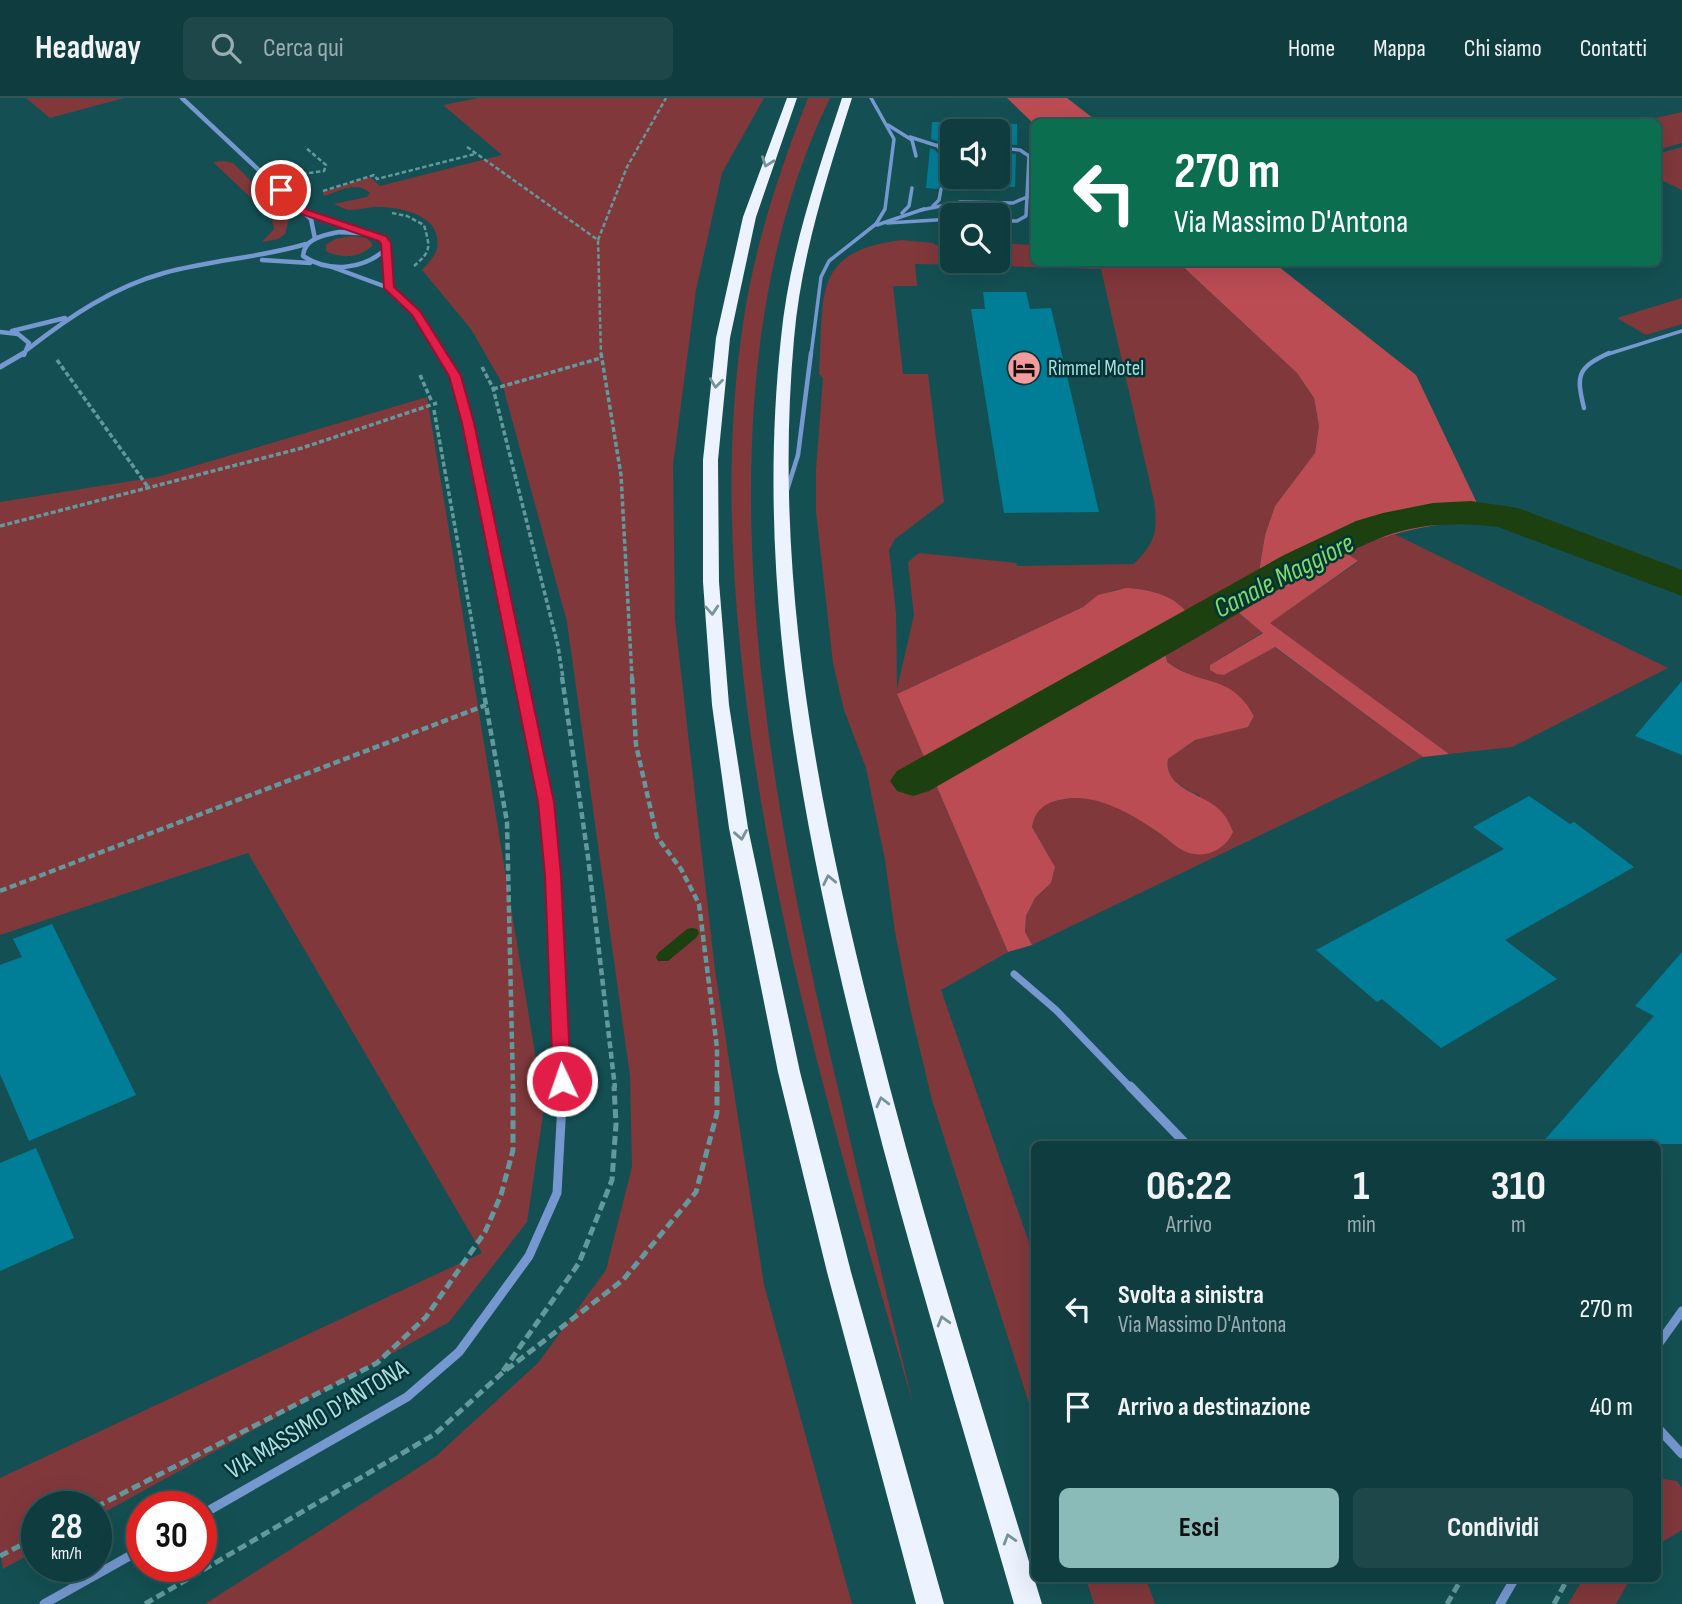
<!DOCTYPE html>
<html lang="it">
<style>
body{margin:0;font-family:"Sofia Sans Condensed",sans-serif;background:#1d4749;color:#f1f3f6;height:100vh;display:flex;flex-direction:column;font-size:26px;white-space:nowrap}
*{box-sizing:border-box;margin:0}
p{font-size:23px;color:#9badb0}
.icon{flex:none;width:38px;height:38px;fill:none;stroke:currentColor;stroke-width:2;stroke-linecap:round;stroke-linejoin:round}
.map{position:relative;flex:1;overflow:hidden}
.drawer{position:absolute;left:1031px;top:1043px;width:630px;height:441px;display:flex;flex-direction:column;background:#0f3c3e;border-radius:10px;box-shadow:0 7px 28px #0002,0 0 0 2px #2f5658}
.drawer>*{flex:none}
.guide{position:absolute;left:1031px;top:21px;width:630px;height:147px;border-radius:10px;box-shadow:0 7px 28px #0002,0 0 0 2px #2f5658;background:#0b6e4f;color:#fff;overflow:hidden}
.controls{position:absolute;left:940px;top:21px;display:grid;gap:14px}
.controls a{display:grid;place-items:center;width:70px;height:70px;border-radius:10px;background:#0f3c3e;box-shadow:0 7px 28px #0002,0 0 0 2px #2f5658;font-size:35px}
.speed{position:absolute;left:21px;top:1393px;display:flex;gap:14px;font-size:35px;font-weight:700;text-align:center}
.speed>*{display:grid;place-content:center;width:91px;height:91px;border-radius:50%;background:#0f3c3e;box-shadow:0 7px 28px #0002,0 0 0 2px #2f5658;line-height:1}
.speed small{font-size:18px;font-weight:400}
.speed .limit{border:10px solid #d22;background:#fff;color:#111}
.pin{position:absolute;display:grid;place-items:center;width:60px;height:60px;color:#fff;margin:-30px;border:4px solid #fff;border-radius:50%;box-shadow:0 2px 7px #0007}
.me{position:absolute;width:77px;margin:-38px;rotate:357deg;stroke-linejoin:round;filter:drop-shadow(0 0 5px #0008)}
.turn{display:flex;align-items:center;gap:24px;height:147px;padding:0 28px;font-size:32px}
.turn .icon{width:91px;height:91px;stroke-width:2.5}
.turn b{display:block;font-size:49px;line-height:60px}
.eta{display:flex;justify-content:space-evenly;align-items:center;height:119px;text-align:center}
.eta b{font-size:42px;font-weight:700;line-height:49px}
.action{display:flex;gap:14px;margin-top:auto;padding:14px 28px}
.action a{flex:1;height:80px;border-radius:10px;background:#8bbbb9;color:#111;font-size:28px;font-weight:700;line-height:80px;text-align:center}
.action a+a{background:#1d4749;color:#f1f3f6}
ul{padding:0;list-style:none}
li{display:flex;align-items:center;gap:21px;height:98px;padding:0 28px}
li div{flex:1}
li b{display:block;font-size:26px}
li em{font-style:normal}
header{display:flex;align-items:center;gap:42px;box-sizing:border-box;height:98px;padding:0 35px;background:#0f3c3e;border-bottom:2px solid #2f5658}
header strong{font-size:33px}
nav{display:flex;gap:38px;margin-inline-start:auto;font-size:24px}
.search{width:490px;height:63px;background:#1d4749;display:flex;align-items:center;gap:18px;box-sizing:border-box;padding:0 24px;border-radius:10px;color:#9badb0;font-size:26px}
.map>svg:first-child{display:block}
</style>
<header>
<strong>Headway</strong>
<div class="search"><svg class="icon" aria-label="search" viewBox="0 0 24 24"><circle cx="10" cy="10" r="6"/><path d="M15 15l6 6"/></svg>Cerca qui</div>
<nav><a>Home</a><a>Mappa</a><a>Chi siamo</a><a>Contatti</a></nav>
</header>
<div class="map">
<svg width="1682" height="1506" viewBox="0 0 1682 1506">
<rect width="100%" height="100%" fill="#145053"/>
<g fill="#80383b">
<polygon points="26,0 124,0 50,20"/>
<path d="M479,0H764L722,75L696,192L673,367L675,522L715,872L764,1187L852,1506H205L435,1359L538,1265L606,1172L632,1069L630,978L567,524L502,285L471,231L422,172C432,161 440,154 437,139C433,115 397,109 377,109C368,109 358,112 349,112C344,111 339,108 334,106L367,99L370,95C356,82 339,94 324,98L323,94L370,79L380,88L502,57L443,7Z"/>
<path d="M808,0H830C687,294 768,695 840,999C864,1102 888,1204 913,1306C841,1056 765,806 740,547C729,437 727,328 744,219C756,143 780,71 808,0Z"/>
<polygon points="1682,14 1682,45 1657,52 1657,24 1638,24"/>
<polygon points="1682,49 1682,92 1657,80 1657,56"/>
<polygon points="224,63 233,65 289,121 285,136 278,141 262,144 274,131 272,120 213,64"/>
<path d="M351,138L366,140L372,145V148C360,160 341,161 326,153V147L335,141Z"/>
<path d="M902,142L933,145L952,157V163H960L964,167L915,166L917,188H893L903,276H928L944,404L895,441L889,452L896,515L897,591L914,517L908,464L919,455L1016,465L1017,468L1134,466C1156,444 1158,433 1154,403L1101,171L1003,168L994,163H998V145L1034,147V164L1179,165L1297,275L1314,300L1319,328L1315,355L1275,408L1265,437L1259,474L1232,509L1263,534L1210,567L1224,577L1274,549L1423,659L1032,847L1025,834L1026,818L1035,800L1051,785L1055,769L1032,729C1035,712 1043,706 1060,702C1105,690 1150,728 1183,753L1200,698C1184,690 1164,681 1168,661L1195,642L1248,629L1254,618C1235,584 1196,585 1167,564L1165,554L1174,545L1187,537L1179,506C1144,487 1115,483 1083,509L897,596L1008,854L941,892L1034,1159V1321L932,1002L910,910L895,834L885,762L866,670L844,612L833,565L816,413V372L823,280L819,276C825,200 809,153 902,142Z"/>
<polygon points="1682,200 1682,226 1646,237 1617,220"/>
<polygon points="427,299 544,1010 527,1124 449,1224 96,1419 96,1409 37,1409 37,1452 3,1471 0,1452 0,1380 482,1155 248,755 0,837 0,404 157,379"/>
<polygon points="1392,435 1668,570 1512,649 1449,656 1269,525 1358,464 1342,453"/>
<polygon points="1657,1380 1677,1383 1682,1390 1682,1432 1657,1447"/>
<polygon points="1086,1481 1146,1481 1155,1506 1094,1506"/>
<polygon points="1583,1481 1583,1480 1630,1481 1616,1506 1568,1506"/>
</g>
<g fill="#bc4c54">
<polygon points="1007,0 1067,0 1098,24 1034,26"/>
<path d="M1179,165H1274L1416,277L1486,424C1432,423 1394,435 1343,453L1358,463L1270,525L1449,656L1423,659L1275,549L1224,577L1217,576L1210,572V567L1263,535L1232,509L1259,474L1265,437L1275,408L1315,355L1319,328L1314,300L1297,275Z"/>
<path d="M1126,490C1152,491 1188,500 1193,530C1186,540 1174,545 1165,554L1167,564C1202,590 1230,574 1254,618L1248,629L1195,642L1168,661C1163,688 1198,695 1215,708C1224,714 1229,724 1233,734C1224,753 1204,762 1184,753C1175,749 1167,740 1158,734C1130,715 1094,693 1059,702C1043,706 1035,713 1032,729L1055,769L1051,785L1035,800L1026,818L1025,834L1032,847L1008,854L897,596L1083,509L1098,497Z"/>
</g>
<g fill="none" stroke-linecap="round" stroke-linejoin="round">
<polygon fill="#1c4010" fill-rule="evenodd" points="692,830 697,831 699,835 697,839 668,863 658,863 656,859 658,855 687,831"/>
<path fill="#1c4010" fill-rule="evenodd" d="M1471,403L1518,410L1682,472V498L1498,429C1460,424 1419,425 1383,439C1321,464 1263,501 1205,535C1113,588 1021,640 929,693L913,698L897,693L890,683L897,673L1284,457L1356,423L1383,415L1433,405Z"/>
</g>
<g fill="#007e98">
<polygon points="932,24 1017,26 1017,47 998,46 998,33 952,33 952,45 937,43 931,41"/>
<polygon points="930,50 935,52 945,63 949,60 946,53 952,53 952,79 998,79 998,54 1016,56 1015,89 966,87 966,92 945,91 941,87 937,91 926,90"/>
<polygon points="983,194 1026,194 1030,211 1051,210 1099,414 1004,415 971,211 985,211"/>
<polygon points="1682,583 1682,657 1635,638"/>
<polygon points="1529,698 1570,726 1574,724 1634,769 1505,842 1557,881 1441,950 1382,901 1377,904 1316,852 1504,751 1473,729"/>
<polygon points="52,826 136,997 29,1043 0,976 0,867 22,859 13,841"/>
<polygon points="1682,854 1682,1046 1541,1046 1654,918 1635,908"/>
<polygon points="36,1050 74,1140 0,1173 0,1065"/>
</g>
<g fill="none" stroke-linecap="round" stroke-linejoin="round">
<g stroke="#63999c" stroke-width="2.5" stroke-dasharray="4.5 2.5" stroke-linecap="butt">
<polyline points="467,49 598,142 601,257"/>
<polyline points="302,76 324,73 326,67 305,49"/>
<polyline points="323,93 374,77 377,81 475,56"/>
<path d="M392,115L407,118L424,127C430,149 432,153 414,168"/>
<polyline points="598,142 627,69 666,0"/>
</g>
<g stroke="#63999c" stroke-width="3.5" stroke-dasharray="5 2.5" stroke-linecap="butt">
<polyline points="601,255 621,377 632,580"/>
<polyline points="57,262 148,389"/>
<polyline points="482,269 493,290 558,548 563,580"/>
<polyline points="420,277 432,304"/>
<polyline points="493,291 601,260"/>
<polyline points="434,312 482,580"/>
<polyline points="0,428 302,350 437,305"/>
</g>
<g stroke="#63999c" stroke-width="4.5" stroke-dasharray="7 3.5" stroke-linecap="butt">
<polyline points="481,579 507,724 513,990"/>
<polyline points="562,579 588,759 615,990"/>
<polyline points="632,579 636,647 657,739 681,771 699,806 717,950 717,990"/>
<polyline points="0,793 486,607"/>
</g>
<g stroke="#63999c" stroke-width="5" stroke-dasharray="9 4.5" stroke-linecap="butt">
<polyline points="503,1273 579,1165 612,1082 616,1026 614,988"/>
<polyline points="96,1409 377,1265 426,1219 485,1134 501,1097 513,1052 513,988"/>
<polyline points="0,1458 37,1439"/>
<polyline points="145,1506 435,1336 501,1276 623,1182 696,1094 717,1015 717,988"/>
<polyline points="1447,1506 1462,1480"/>
<polyline points="1554,1506 1568,1480"/>
</g>
<g stroke="#7498cf" stroke-width="3.5">
<polyline points="888,27 912,42 916,58"/>
<polyline points="910,39 938,48 945,59"/>
<polyline points="938,47 952,49"/>
<polyline points="998,50 1020,52 1029,58 1026,118 1017,123 998,123"/>
<polyline points="933,108 939,102 941,91"/>
<polyline points="921,112 961,104 1013,105 1027,99"/>
<polyline points="902,115 909,108 912,90"/>
<polyline points="887,125 952,121"/>
<polyline points="877,127 924,111"/>
<polyline points="811,257 821,179 829,163 876,126 885,111 894,41 871,0"/>
<polyline points="1605,257 1682,233"/>
</g>
<g stroke="#7498cf" stroke-width="4.5">
<path d="M1584,310C1576,277 1577,270 1609,255"/>
<polyline points="787,392 798,357 811,255"/>
</g>
<g stroke="#7498cf" stroke-width="4.5">
<polyline points="182,0 311,121 315,141"/>
<polyline points="305,114 353,131"/>
<path d="M339,134L375,136L386,145V151C363,172 329,175 303,158C304,140 324,137 339,134Z"/>
<polyline points="386,151 389,190"/>
<polyline points="262,162 310,165"/>
<polyline points="332,169 389,190 416,215 442,257"/>
<polyline points="12,233 65,220"/>
<polyline points="0,234 18,236 29,245 24,257"/>
<path d="M28,251C69,219 113,189 164,175C210,162 259,160 306,146"/>
</g>
<g stroke="#7498cf" stroke-width="5">
<polyline points="441,255 455,278 468,325 521,580"/>
<polyline points="0,269 24,255"/>
</g>
<g stroke="#7498cf" stroke-width="7">
<polyline points="520,579 546,704 553,777 563,990"/>
<polyline points="1014,876 1056,912 1131,990"/>
</g>
<g stroke="#7498cf" stroke-width="9">
<polyline points="1130,988 1186,1046"/>
<polyline points="1657,1248 1682,1213"/>
<polyline points="1657,1329 1682,1356"/>
<polyline points="201,1417 407,1299 459,1254 529,1158 557,1095 563,988"/>
<polyline points="44,1506 142,1451"/>
<polyline points="1500,1506 1515,1480"/>
</g>
<g fill="#ecf2fe" fill-rule="evenodd">
<polygon points="787,0 797,0 756,119 730,240 718,362 719,484 729,607 748,730 800,974 851,1174 944,1506 916,1506 827,1174 778,974 729,730 712,607 703,484 703,362 716,240 743,119"/>
<path d="M842,0H852C827,79 801,158 794,241C773,473 816,700 873,924C922,1120 983,1313 1042,1506H1014C958,1312 898,1119 851,923C797,700 756,471 781,240C789,157 816,79 842,0Z"/>
</g>
</g>
<defs><path id="oneway-chevron" d="M-2-3.5L2.5 0L-2 3.5" fill="none" stroke-width="1.6" stroke-linecap="round" stroke-linejoin="round" transform="scale(1.75)"/></defs>
<g stroke="#76939a">
<use href="#oneway-chevron" transform="translate(767 64) rotate(110)"/>
<use href="#oneway-chevron" transform="translate(716 285) rotate(97)"/>
<use href="#oneway-chevron" transform="translate(712 512) rotate(86)"/>
<use href="#oneway-chevron" transform="translate(741 737) rotate(80)"/>
<use href="#oneway-chevron" transform="translate(829 782) rotate(-102)"/>
<use href="#oneway-chevron" transform="translate(882 1004) rotate(-104)"/>
<use href="#oneway-chevron" transform="translate(943 1223) rotate(-106)"/>
<use href="#oneway-chevron" transform="translate(1009 1441) rotate(-107)"/>
</g>
<polygon fill="#e11d48" stroke="#92132f" stroke-width="2" points="278,90 285,90 308,112 386,138 391,145 394,189 420,213 461,278 474,325 554,704 561,777 571,983 569,988 556,988 553,983 545,777 538,704 462,325 449,278 412,217 384,190 381,146 379,143 301,116 278,94"/>
<defs>
<g id="hotel-disc" transform="scale(1.75)"><circle r="9.5" fill="#f59b9c" stroke="#013436"/><path d="M-6-4.5h1.5V1H6V5H4.5V3h-9V5H-6ZM-4 0a1.8 1.8 0 1 1 3.6 0ZM.5 0V-2.5h3Q6-2.5 6 0Z" fill="#111"/></g>
</defs>
<g fill-rule="evenodd">
<use href="#hotel-disc" x="1024" y="270"/>
</g>
<g text-anchor="middle" dominant-baseline="central" stroke-width="5" stroke-linejoin="round" paint-order="stroke">
<g font-size="21" fill="#addddf" stroke="#013436" text-anchor="start">
<text x="1048" y="270">Rimmel Motel</text>
</g>
<g font-size="26" fill="#addddf" stroke="#013436">
<text transform="translate(317 1322) rotate(-31)">VIA MASSIMO D'ANTONA</text>
</g>
<g font-size="28" font-style="italic" fill="#81d966" stroke="#013436">
<text transform="translate(1284 478) rotate(-27)">Canale Maggiore</text>
</g>
</g>
</svg>
<div class="controls">
<a><svg class="icon" aria-label="sound" viewBox="0 0 24 24"><path d="M4 9h4l5-4v14l-5-4H4zM17 9q2 3 0 6"/></svg></a>
<a><svg class="icon" aria-label="search" viewBox="0 0 24 24"><circle cx="10" cy="10" r="6"/><path d="M15 15l6 6"/></svg></a>
</div>
<div class="speed"><div>28<small>km/h</small></div><div class="limit">30</div></div>
<div class="pin" style="left:281px;top:92px;background:#d93025"><svg class="icon" aria-label="arrive" viewBox="0 0 24 24"><path d="M6 21V4h12l-3 4 3 4H6"/></svg></div>
<svg class="me" style="left:562px;top:983px" viewBox="-20 -20 40 40"><circle r="17" fill="#e11d48" stroke="#fff" stroke-width="3"/><path d="M0-11L8 9 0 5-8 9z" fill="#fff"/></svg>
<div class="guide">
<div class="turn"><svg class="icon" aria-label="left" viewBox="0 0 24 24"><path d="M17 20v-9H6M10 6l-5 5 5 5"/></svg><div><b>270 m</b>Via Massimo D'Antona</div></div>
</div>
<section class="drawer">
<div class="eta">
<div><b>06:22</b><p>Arrivo</p></div>
<div><b>1</b><p>min</p></div>
<div><b>310</b><p>m</p></div>
</div>
<ul>
<li><svg class="icon" aria-label="left" viewBox="0 0 24 24"><path d="M17 20v-9H6M10 6l-5 5 5 5"/></svg><div><b>Svolta a sinistra</b><p>Via Massimo D'Antona</p></div><em>270 m</em></li>
<li><svg class="icon" aria-label="arrive" viewBox="0 0 24 24"><path d="M6 21V4h12l-3 4 3 4H6"/></svg><div><b>Arrivo a destinazione</b></div><em>40 m</em></li>
</ul>
<div class="action"><a>Esci</a><a>Condividi</a></div>
</section>
</div>
